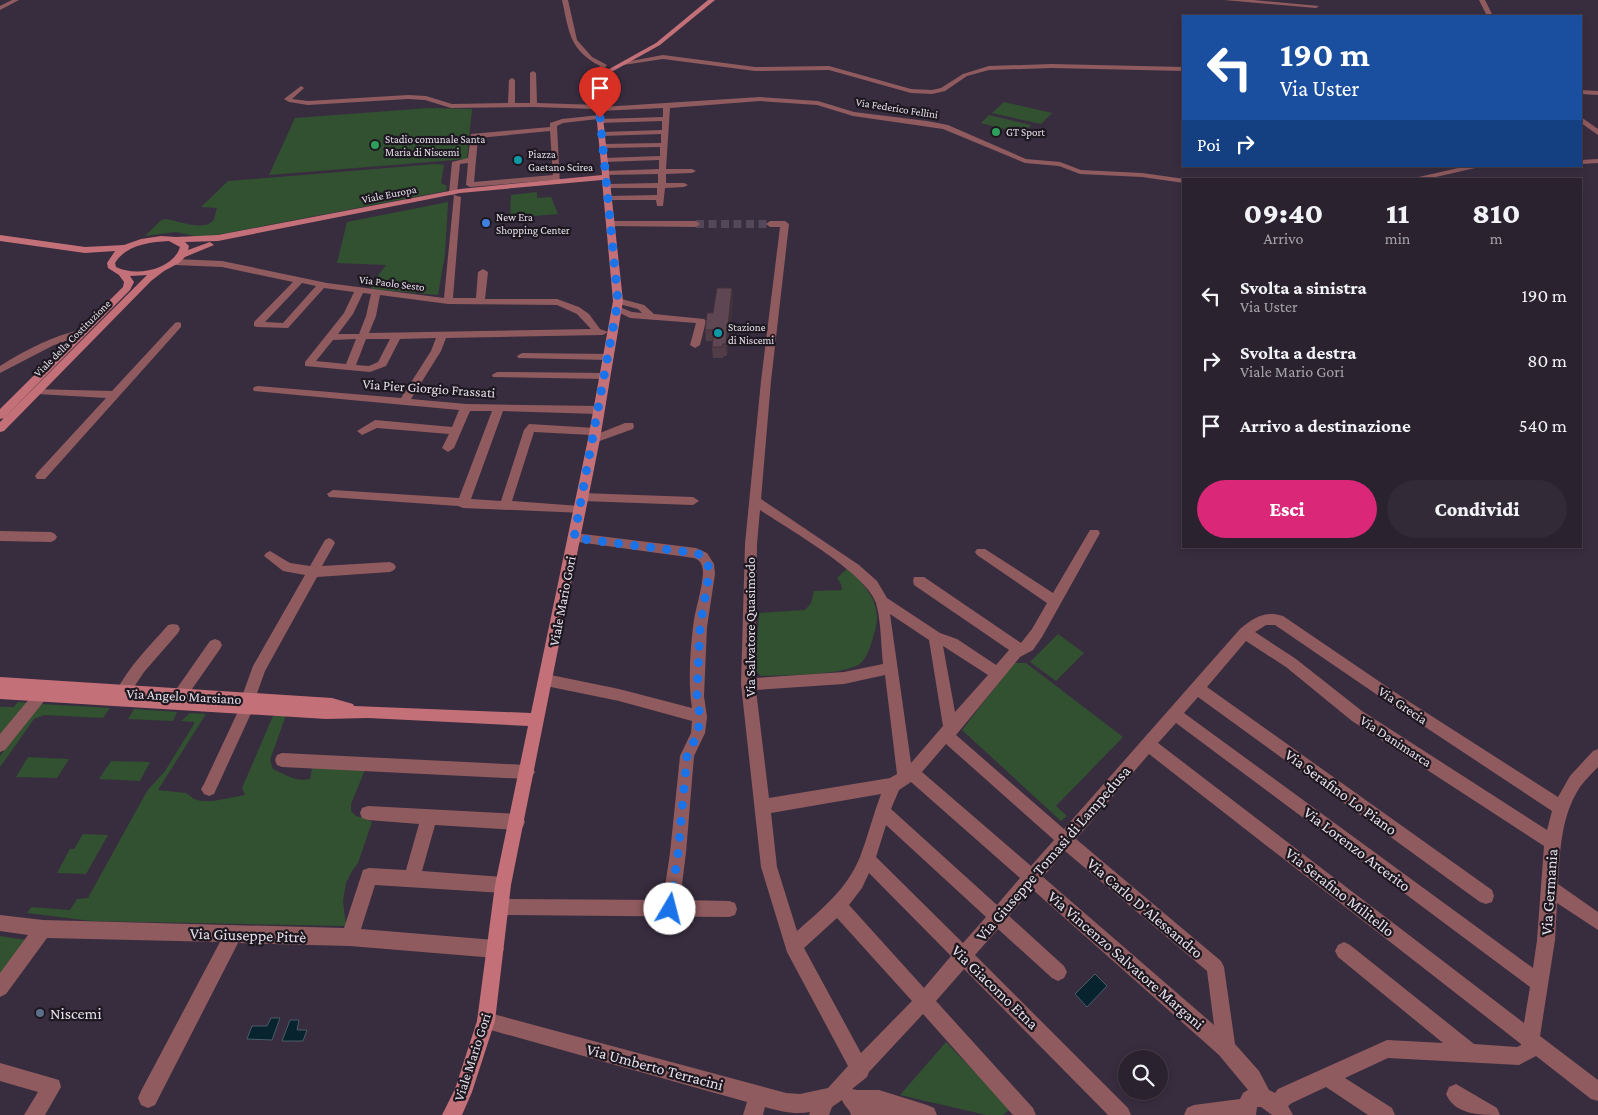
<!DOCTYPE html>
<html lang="it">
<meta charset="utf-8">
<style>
body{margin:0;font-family:"Crimson Pro",serif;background:#322a37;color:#f1f3f6;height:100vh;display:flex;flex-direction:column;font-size:19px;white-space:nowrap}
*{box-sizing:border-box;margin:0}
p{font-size:16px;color:#a5a4aa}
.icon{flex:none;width:28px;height:28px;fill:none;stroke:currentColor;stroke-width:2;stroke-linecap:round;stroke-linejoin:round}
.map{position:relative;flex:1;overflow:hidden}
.details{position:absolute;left:1182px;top:178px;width:400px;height:370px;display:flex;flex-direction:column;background:#2a222f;border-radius:0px;box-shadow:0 2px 8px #0003,0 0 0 1px #463f4b}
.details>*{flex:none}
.guide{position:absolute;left:1182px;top:15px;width:400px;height:152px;border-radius:0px;box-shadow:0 2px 8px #0003,0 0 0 1px #463f4b;background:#1a4fa0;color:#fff;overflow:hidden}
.buttons{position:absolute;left:1118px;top:1050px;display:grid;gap:10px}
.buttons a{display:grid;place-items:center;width:50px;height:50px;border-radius:50%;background:#2a222f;box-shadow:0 2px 8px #0003,0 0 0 1px #463f4b;font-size:25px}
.pin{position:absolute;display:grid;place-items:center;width:42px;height:42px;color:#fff;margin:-51px -21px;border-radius:50% 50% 50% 0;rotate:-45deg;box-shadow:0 0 5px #0007}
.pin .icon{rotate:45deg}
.me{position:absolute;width:55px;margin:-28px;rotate:8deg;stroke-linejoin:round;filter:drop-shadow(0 0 4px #0008)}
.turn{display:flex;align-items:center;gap:18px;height:105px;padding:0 15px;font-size:22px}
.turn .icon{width:65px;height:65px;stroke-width:2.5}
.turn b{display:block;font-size:35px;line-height:42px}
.then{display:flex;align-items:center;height:48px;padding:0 15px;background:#0003;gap:10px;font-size:19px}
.eta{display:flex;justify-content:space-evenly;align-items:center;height:85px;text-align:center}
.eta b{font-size:30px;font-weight:800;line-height:35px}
.button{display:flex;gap:10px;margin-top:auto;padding:10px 15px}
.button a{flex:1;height:58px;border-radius:30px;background:#db2777;color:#fff;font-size:20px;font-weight:800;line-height:58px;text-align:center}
.button a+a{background:#322a37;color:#f1f3f6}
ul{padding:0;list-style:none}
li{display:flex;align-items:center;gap:15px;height:65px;padding:0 15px}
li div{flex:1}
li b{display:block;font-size:19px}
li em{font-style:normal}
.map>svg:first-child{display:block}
</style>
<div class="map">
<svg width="1598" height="1115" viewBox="0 0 1598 1115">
<rect width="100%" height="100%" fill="#382d3f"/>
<g fill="#315130">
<polygon points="1004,102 1052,113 1041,124 992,113"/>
<polygon points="429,108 472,109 467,159 269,175 295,118"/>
<polygon points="989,115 1031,125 1023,134 981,123"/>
<path d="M436,164L444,165L441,183L447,186L446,191L211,236H195L176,232L145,236L160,221L165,219C176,220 206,233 214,219C215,216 216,211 217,208L201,207L228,181Z"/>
<polygon points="537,192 537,198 551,197 558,214 510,218 511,195"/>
<polygon points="448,202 445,254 438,295 372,289 370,286 386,265 337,263 347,222"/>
<path d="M848,568C866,587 884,604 874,634C871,644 869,654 862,662C849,676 781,675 761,676L755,670L759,613L805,610L811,603L814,591L842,590L841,584L837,578Z"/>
<polygon points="1058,634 1084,653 1056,681 1030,662"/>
<polygon points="1014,663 1026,663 1123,737 1056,806 1067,816 1061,821 962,730"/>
<polygon points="18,702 28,703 0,737 0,707 14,707"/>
<polygon points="41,704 110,708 103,718 44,715 34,719 0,767 0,756"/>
<polygon points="134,709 177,712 173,721 128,719"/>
<path d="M190,713L206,714L158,790L186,793L194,799L201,801H213L245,795L242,788L273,716L286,715L270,760L273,769C286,775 296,782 310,779L312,768L365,770L351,804V811L356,816L364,818L372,822L358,863L352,871L346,883L343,901L346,926L91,921L27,913L31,907L70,910L77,899L88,898L147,791L165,771L194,724V722L181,721Z"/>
<polygon points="28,757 69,759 57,778 16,777"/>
<polygon points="111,761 150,762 140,781 99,779"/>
<polygon points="83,834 108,835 86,874 57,873 70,849 74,849"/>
<polygon points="0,936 26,940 0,975"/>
<polygon points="946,1042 1010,1109 1003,1115 986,1115 900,1095"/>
</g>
<g fill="#07232e" stroke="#4a5c67">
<polygon points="1095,974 1107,986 1087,1007 1075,994"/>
<polygon points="271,1018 280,1018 272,1040 247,1039 252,1026 267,1026"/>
<polygon points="290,1020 299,1020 297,1030 307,1030 303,1041 282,1041"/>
</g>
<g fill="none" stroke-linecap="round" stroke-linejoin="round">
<polyline stroke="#524859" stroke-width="8" stroke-dasharray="8 4.5" stroke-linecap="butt" points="696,224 770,224"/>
<g fill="#905b5f" fill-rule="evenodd">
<polygon points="12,0 19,0 0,10 0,6"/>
<path d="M562,0H568L577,40L592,57L607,65L601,73L600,82L595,81V73L600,66C569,50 569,31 562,0Z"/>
<polygon points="1224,0 1253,0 1319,6 1316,8"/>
<polygon points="1479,0 1485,0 1493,16 1487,16"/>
<polygon points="663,55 755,67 829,66 911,89 932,90 941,88 963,74 989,66 1052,64 1184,67 1184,71 1052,68 989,70 967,76 945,91 932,94 911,93 829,70 755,71 663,59 623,65 620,63"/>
<path d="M533,71L536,73L537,103L599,105L602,107L760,97L818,101L854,112L927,121L948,125L1026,159L1060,162L1081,170L1142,173L1185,179L1184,183L1142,177L1080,174L1059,166L1025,163L943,129L853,116L817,105L760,101L670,108L666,169H692L696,171L692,173L666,174V183H684L688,185L684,187L665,188L663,206H657L656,200H609L605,198L609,196L657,195V188H608L604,186L608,184L658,183V174L606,175L602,173L606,171L659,169V160L605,162L601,160L605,158L660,156V147L603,148L599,146L603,144L661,143V134L602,136L598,134L602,132L662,130V121L600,123L596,121L598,119L563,123L557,126L560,184H554L553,180L470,187L466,185L468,163L460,164L457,193L453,195L449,193L452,162L468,158L471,134L550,127V123L562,119L600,115L604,117L601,119L663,117V108L599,111L595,109L534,107L451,108L425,100L408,99L308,105L289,102L284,99L301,86L304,88L303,89L292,99L308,101L408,95L426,96L452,104L508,103L509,80L512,78L515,80V103H530V73ZM550,131L553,175L474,182L478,138Z"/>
<polygon points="1581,90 1598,91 1598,95 1581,94"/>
<polygon points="1581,117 1598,129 1598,135 1581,123"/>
<polygon points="1598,159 1598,163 1581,164 1581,160"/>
<polygon points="1467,166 1484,166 1427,179 1410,179"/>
<path d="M454,195L461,197L453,298H476L478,272L483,269L488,272L485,299H557L579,307L589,314L600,329L608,332L603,335L446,338L441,351L411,399L466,404L598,406L603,410L598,414L503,411L471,499L501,501L524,430L529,424L595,428L599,429L600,433L625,423H633L634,426L633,429L594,443L588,439L592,435L534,432L512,501L580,506L586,510L584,513L463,508L458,506L329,497L327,494L333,490L459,498L492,411H470L454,448L448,452L442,448L449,434L377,428L362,435L357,431L375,420L452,427L459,410L254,391L253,389L254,387L258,386L401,398L431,351L436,338L400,339L386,366L370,372L305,366V362L344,313L354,292L324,288L288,328L257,327L254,326V322L293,282L222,267L175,265L171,262L175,259L222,261L327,283L444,298ZM302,283L316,286L283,323L265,322ZM363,293L371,294L366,316L359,334H338L353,314ZM380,295L448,304L557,305L577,314L591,329L369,333L376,316ZM356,339L346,364L316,361L333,340ZM366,339H390L378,362L369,366L356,365Z"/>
<polygon points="612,221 696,221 700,224 696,227 609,226 609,222"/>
<path d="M785,221L789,224L771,381L761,499L859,565L877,581L887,598L940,633L957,639L996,665L1009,650L914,585L913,581L914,577H924L1021,643L1032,629L1047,603L977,555L975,552L977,549H985L1053,593L1090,530H1098L1100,533L1042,637L1033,650L1020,657L956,735L1064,829L1240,629C1253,618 1265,610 1283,616L1405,699L1558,797L1570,776L1593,751L1598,749V767C1592,773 1585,780 1580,787C1561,816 1560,850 1558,884L1598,912V930L1557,903L1555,940L1540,1036L1598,1080V1101L1591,1099L1536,1056L1519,1065L1388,1058L1345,1078L1392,1108L1395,1115H1368L1326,1087L1292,1103L1288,1106L1293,1115H1272L1261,1107H1257L1256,1115H1184L1187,1108L1194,1105L1240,1099L1243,1093L1248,1090L1219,1055L1032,889L1009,916L1064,966L1067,972L1064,978L1058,981L1052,978L998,929L975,955L1128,1108L1131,1115H1108L964,969L936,1001L1033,1108L1036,1115H1013L923,1014L869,1072L867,1077L852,1089L857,1090H879L927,1105L934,1108L937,1115H851C849,1108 844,1106 842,1100L832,1107L829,1115H809L810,1112C794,1115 780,1111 765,1107L763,1115H743L747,1102L480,1027L477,1021L480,1015L486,1012L786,1093L800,1094L828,1088L848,1066L787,952L761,867L741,684L745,544L761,381L780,227H770L766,224L770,221ZM760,510C788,529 866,573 876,603C881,620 881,645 883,664L844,672L755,678L757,544ZM890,614L929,640L943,726L911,763ZM1266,625H1275L1395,707L1552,811L1547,830L1362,711L1296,659L1255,632ZM1246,641L1286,667L1352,721L1544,846L1537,940L1533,968L1184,713L1198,697L1480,902L1486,904L1492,902L1494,896L1492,890L1207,687ZM943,646L988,675L955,712ZM885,675L897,774L890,778L769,798L756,690L844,684ZM1176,723L1530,987L1524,1023L1158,743ZM946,744L1054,840L1031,866L922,772ZM1149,754L1521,1044V1045L1517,1047L1474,1044L1350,945L1344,942L1338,945L1335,951L1338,957L1443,1043L1387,1040L1278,1089L1275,1093L1269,1090L1259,1071L1235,1044L1224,967L1221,961L1076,839ZM911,782L1020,878L997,905L891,809L899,790ZM881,794C873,815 868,836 860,857C847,889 822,909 797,931L777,867L771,813ZM886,825L986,917L963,943L876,857ZM1065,851L1207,971L1214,1025L1043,877ZM869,873L951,956L924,988L849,905L862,888ZM837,918L912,1001L861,1053L804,948Z"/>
<polygon points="618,298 644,305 654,314 704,319 706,321 700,345 695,348 690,345 696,323 630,318 612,309 617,306 632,312 642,313 638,309 615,303 613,301"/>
<polygon points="178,322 181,323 181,327 45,479 37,479 35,476 37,473 106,398 37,394 33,393 32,391 33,389 112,391 175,323"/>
<path d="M83,329L86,330V334L54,345L0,373V366C27,349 53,336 83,329Z"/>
<polygon points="522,353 609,354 614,357 609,360 518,358 517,356"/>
<polygon points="497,372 605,373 610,376 605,379 493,377 492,375"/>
<polygon points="582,493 693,497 699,501 693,505 582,501 576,497"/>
<polygon points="0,531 51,532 55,534 57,537 55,540 51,542 0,541"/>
<path d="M575,533L696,548L707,553L714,564L715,574L707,627L704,696L707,717L705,733L694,756L686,853L680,900L729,901L735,903L737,909L735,915L729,917L501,915L495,913L493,907L495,901L501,899L663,900L670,853L680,756L691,733L692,721L619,701L546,686L541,684L539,680L541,676L546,674L619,689L692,708C688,683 690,653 693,627C695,609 702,591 703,573C703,566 701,560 694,558L571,541L569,538L571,535Z"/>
<polygon points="329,538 333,540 335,543 322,566 390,562 394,564 396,567 394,570 390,572 317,577 265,671 255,699 250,704 253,709 214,794 209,796 204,794 201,789 204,784 241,705 244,704 241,699 253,666 305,575 283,571 264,556 266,553 270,551 290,563 310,566 325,540"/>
<path d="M173,624L178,625L180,629L178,633L144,672L128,696L123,698L118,696L116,692C128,667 150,646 168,625Z"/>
<polygon points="215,639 220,641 222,645 220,649 185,699 180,701 175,699 173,695 175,691 210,641"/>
<polygon points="40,690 45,692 47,696 45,700 5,750 0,752 0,734 35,692"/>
<polygon points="282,753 527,765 532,767 535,772 532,777 527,779 282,767 277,765 275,760 277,755"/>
<polygon points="368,806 517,814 523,817 525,822 523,827 517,830 435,825 422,871 503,877 509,879 511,885 509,891 503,893 375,885 361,929 495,940 501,943 504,949 501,955 495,958 350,946 238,943 155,1105 148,1108 141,1105 138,1098 141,1091 220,942 47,938 6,994 0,997 0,973 28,935 0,931 0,915 43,920 344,928 363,870 369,868 406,870 419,824 368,820 362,818 360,813 362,808"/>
<polygon points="0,1063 59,1080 61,1087 45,1115 24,1115 38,1092 0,1081"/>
<path d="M1456,1084L1497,1108L1500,1115C1480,1115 1455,1115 1446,1094L1449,1087Z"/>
</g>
<path fill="#c47078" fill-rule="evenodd" d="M708,0H715L660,45L606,75L601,81L600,90L623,301L600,439L511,885L495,1021L472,1092L462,1115H442L455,1089L477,1021L495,885L528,726L368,718L326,719L0,699V677L332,698L353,704L354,706L531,713L588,439L613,301L602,180L460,193L218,241L185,242L189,246L188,250L210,242L214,245L185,257L179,263L164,271L151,281L4,431L0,432V422L147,275L130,276L134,282L130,290L4,418L0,419V409L123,287L124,282L119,275L108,268L107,263L115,251L85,253L0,241V235L85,247L124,245L141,239L161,236L176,237L218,235L460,189L602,175L594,90L595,81L602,73L656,43ZM169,241L180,247C173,270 136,277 116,267L115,263C126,245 149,242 169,241Z"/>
</g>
<polygon fill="#513d47" points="732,288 733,299 727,356 724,356 723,358 713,358 712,347 713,341 706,341 705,330 713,313"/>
<polygon fill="#423239" points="732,288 733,299 727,356 726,344"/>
<polygon fill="#5e4752" stroke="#423239" points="717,288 732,288 726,344 723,344 722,347 712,347 714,330 705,330 707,313 713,313"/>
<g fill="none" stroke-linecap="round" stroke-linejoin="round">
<polyline stroke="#1a73e8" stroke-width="9" stroke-dasharray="0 16.2" points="600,118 618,301 574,538 696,553 703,556 708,564 709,574 700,627 697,696 700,717 698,733 687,756 678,853 670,909"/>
</g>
<g fill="#2e9e5b" stroke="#1d1820" stroke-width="2">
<circle cx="996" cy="132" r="5"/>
<circle cx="375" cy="145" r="5"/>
</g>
<g fill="#0f9aa8" stroke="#1d1820" stroke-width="2">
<circle cx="518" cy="160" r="5"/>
<circle cx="718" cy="333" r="5"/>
</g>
<circle fill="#3f7fe0" stroke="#1d1820" stroke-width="2" cx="486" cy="223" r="5"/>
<circle fill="#5c6f8a" stroke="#1d1820" stroke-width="2" cx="40" cy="1013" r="5"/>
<g text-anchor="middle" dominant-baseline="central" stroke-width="4.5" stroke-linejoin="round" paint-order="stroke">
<g font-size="11" fill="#e7e0eb" stroke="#1d1820">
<text transform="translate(897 108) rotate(9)">Via Federico Fellini</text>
<text transform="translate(389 194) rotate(-11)">Viale Europa</text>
<text transform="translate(392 283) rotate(7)">Via Paolo Sesto</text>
<text transform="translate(72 338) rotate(-45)">Viale della Costituzione</text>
</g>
<g font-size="11" fill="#e7e0eb" stroke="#1d1820" text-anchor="start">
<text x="1006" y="132">GT Sport</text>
<text x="385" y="139">Stadio comunale Santa<tspan x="385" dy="13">Maria di Niscemi</tspan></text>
<text x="528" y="154">Piazza<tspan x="528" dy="13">Gaetano Scirea</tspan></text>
<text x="496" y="217">New Era<tspan x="496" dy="13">Shopping Center</tspan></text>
<text x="728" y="327">Stazione<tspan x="728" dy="13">di Niscemi</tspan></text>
</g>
<g font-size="14" fill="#e7e0eb" stroke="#1d1820">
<text transform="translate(429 388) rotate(4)">Via Pier Giorgio Frassati</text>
<text transform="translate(562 601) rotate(-79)">Viale Mario Gori</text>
<text transform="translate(750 627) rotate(-90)">Via Salvatore Quasimodo</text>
<text transform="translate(184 696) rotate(3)">Via Angelo Marsiano</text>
<text transform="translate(1403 705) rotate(34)">Via Grecia</text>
<text transform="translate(1396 741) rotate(33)">Via Danimarca</text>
<text transform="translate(472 1057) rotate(-72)">Viale Mario Gori</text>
</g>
<g font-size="16" fill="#e7e0eb" stroke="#1d1820">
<text transform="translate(1341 792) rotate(36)">Via Serafino Lo Piano</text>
<text transform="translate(1357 849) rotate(37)">Via Lorenzo Arcerito</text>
<text transform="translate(1053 853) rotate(-49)">Via Giuseppe Tomasi di Lampedusa</text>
<text transform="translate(1340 892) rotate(38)">Via Serafino Militello</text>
<text transform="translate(1549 892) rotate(-86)">Via Germania</text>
<text transform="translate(1145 908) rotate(40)">Via Carlo D'Alessandro</text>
<text transform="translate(248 935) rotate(2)">Via Giuseppe Pitrè</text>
<text transform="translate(1126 960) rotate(41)">Via Vincenzo Salvatore Margani</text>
<text transform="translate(995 987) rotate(44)">Via Giacomo Etna</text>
<text transform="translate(655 1067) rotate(15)">Via Umberto Terracini</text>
</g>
<g font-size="16" fill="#e7e0eb" stroke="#1d1820" text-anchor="start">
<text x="50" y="1013">Niscemi</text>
</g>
</g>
</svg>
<div class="buttons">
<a><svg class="icon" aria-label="search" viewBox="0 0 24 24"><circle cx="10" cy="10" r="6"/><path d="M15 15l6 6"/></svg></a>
</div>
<div class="pin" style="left:600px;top:118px;background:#d93025"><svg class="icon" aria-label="arrive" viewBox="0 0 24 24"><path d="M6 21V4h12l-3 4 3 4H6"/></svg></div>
<svg class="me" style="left:670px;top:909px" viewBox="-20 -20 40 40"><circle r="19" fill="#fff"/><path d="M0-13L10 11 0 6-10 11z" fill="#1a73e8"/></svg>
<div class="guide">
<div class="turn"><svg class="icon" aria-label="left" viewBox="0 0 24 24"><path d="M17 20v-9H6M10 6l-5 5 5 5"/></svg><div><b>190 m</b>Via Uster</div></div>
<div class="then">Poi<svg class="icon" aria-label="right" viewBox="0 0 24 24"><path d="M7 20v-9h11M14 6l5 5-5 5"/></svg></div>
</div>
<section class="details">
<div class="eta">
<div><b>09:40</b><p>Arrivo</p></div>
<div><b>11</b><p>min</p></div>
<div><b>810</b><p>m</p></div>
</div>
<ul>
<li><svg class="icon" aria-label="left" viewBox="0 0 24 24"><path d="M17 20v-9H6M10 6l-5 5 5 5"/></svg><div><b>Svolta a sinistra</b><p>Via Uster</p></div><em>190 m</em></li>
<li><svg class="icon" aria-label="right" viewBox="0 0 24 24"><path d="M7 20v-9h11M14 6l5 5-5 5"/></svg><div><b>Svolta a destra</b><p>Viale Mario Gori</p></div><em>80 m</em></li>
<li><svg class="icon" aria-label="arrive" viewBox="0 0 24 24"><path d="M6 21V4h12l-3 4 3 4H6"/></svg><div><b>Arrivo a destinazione</b></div><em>540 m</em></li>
</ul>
<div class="button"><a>Esci</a><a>Condividi</a></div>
</section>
</div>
